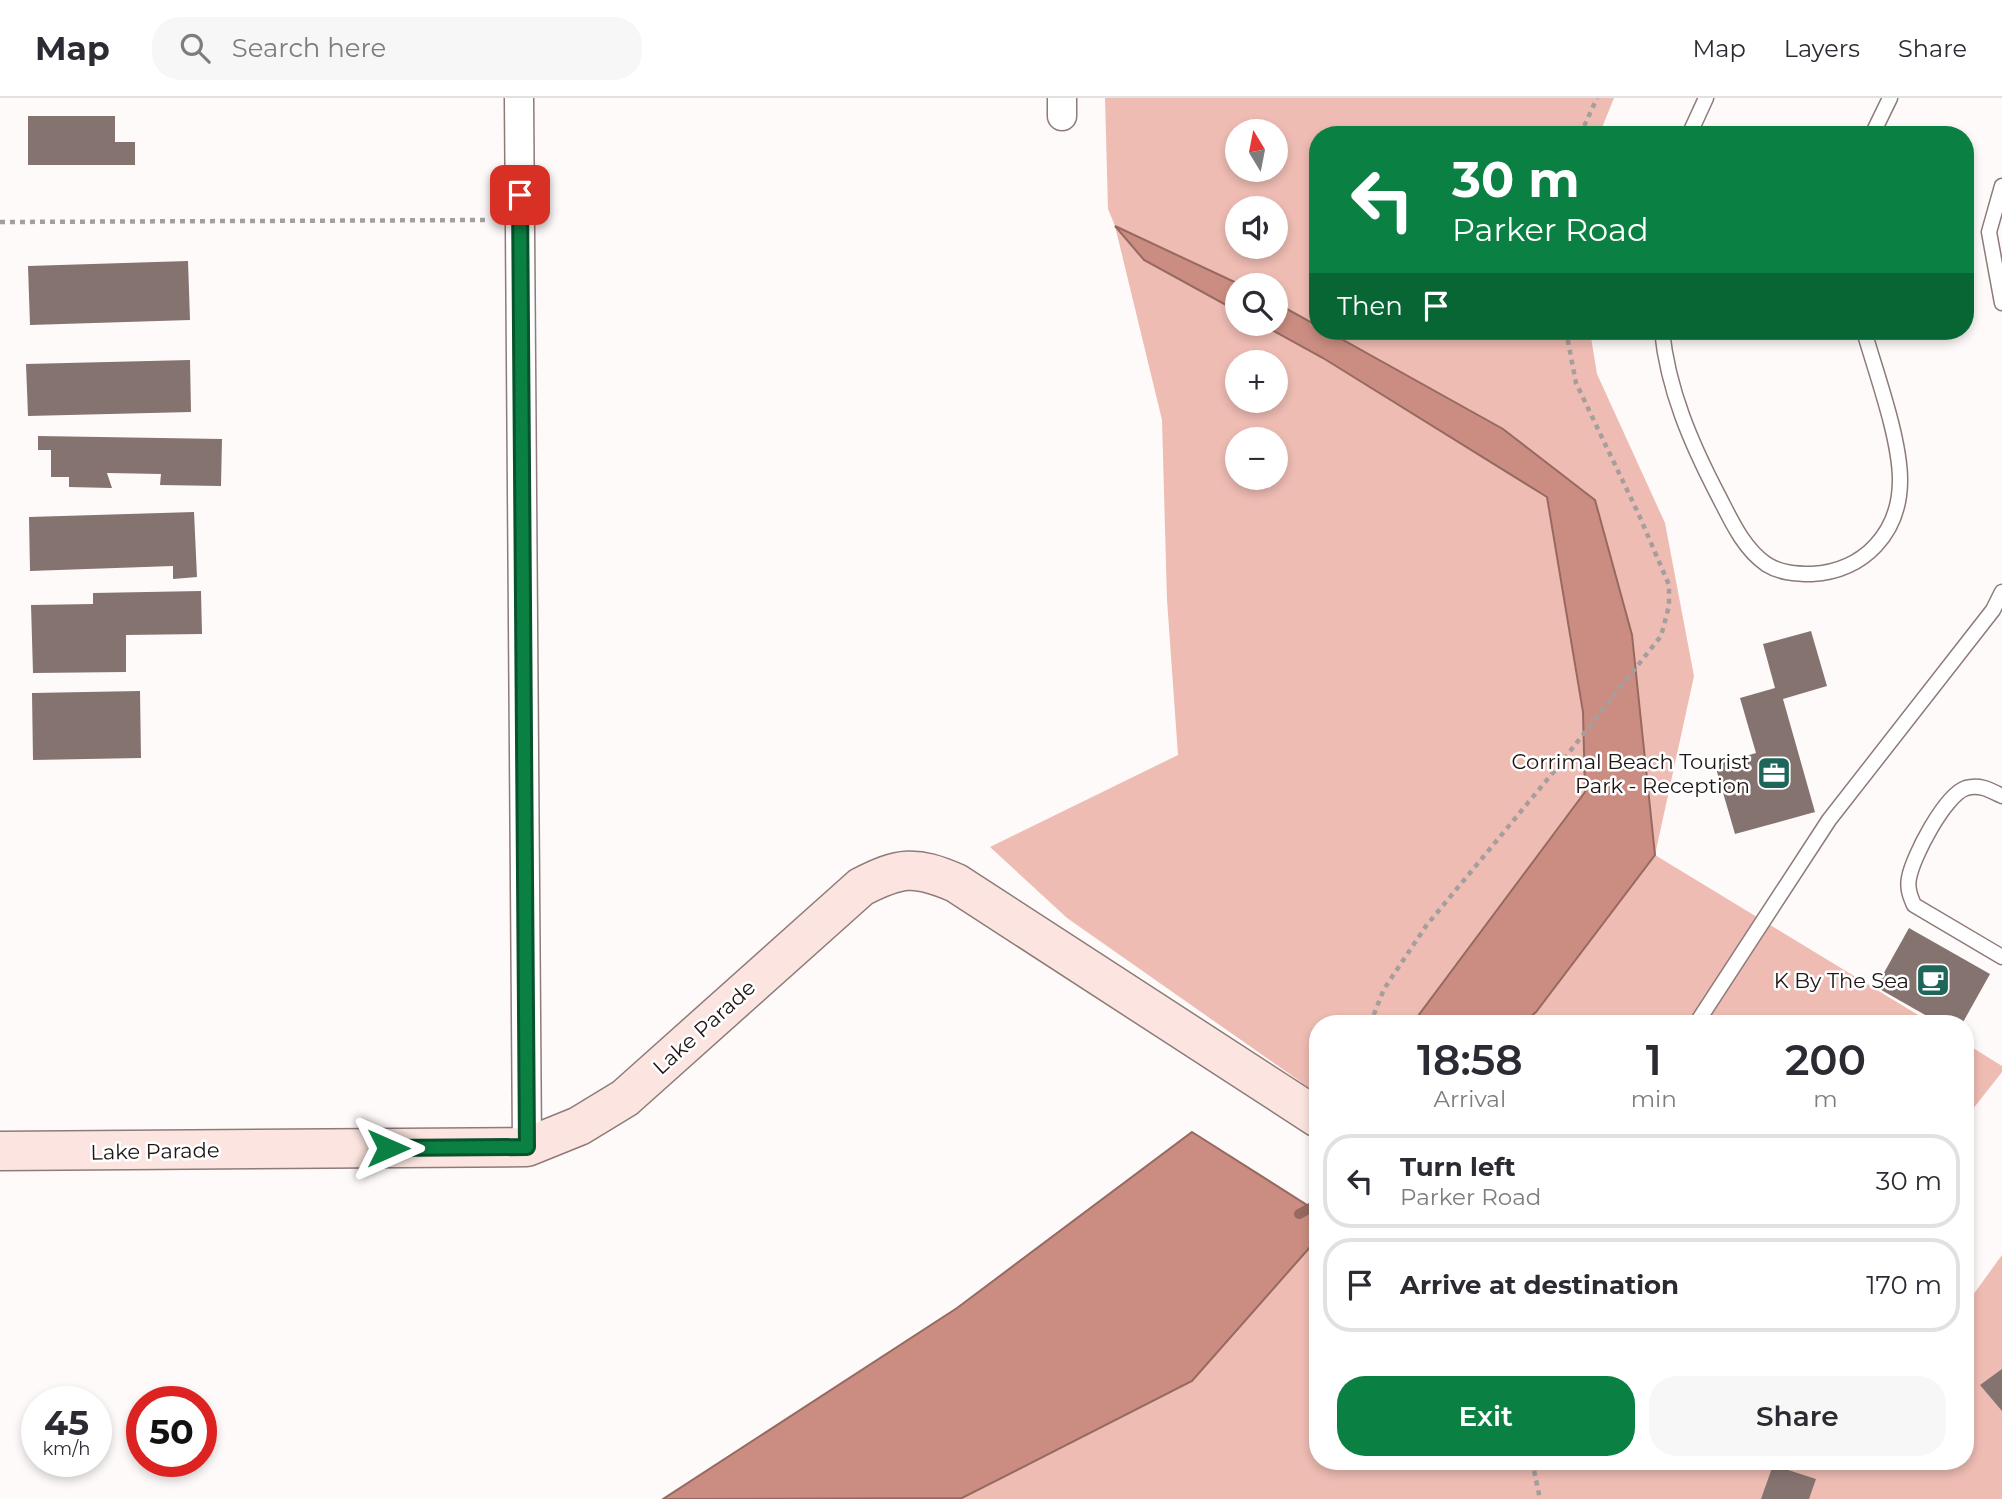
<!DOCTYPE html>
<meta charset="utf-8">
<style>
body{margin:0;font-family:Montserrat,sans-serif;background:#f7f7f7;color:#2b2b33;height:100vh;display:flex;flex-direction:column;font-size:26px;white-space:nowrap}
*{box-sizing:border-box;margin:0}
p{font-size:23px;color:#7c7c81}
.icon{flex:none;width:38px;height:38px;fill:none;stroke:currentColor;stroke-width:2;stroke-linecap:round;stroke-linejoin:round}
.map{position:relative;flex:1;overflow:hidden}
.details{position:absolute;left:1309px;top:917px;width:665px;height:455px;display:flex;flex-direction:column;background:#fff;border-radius:28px;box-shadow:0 4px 10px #0003}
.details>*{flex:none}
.guide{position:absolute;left:1309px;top:28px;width:665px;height:214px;border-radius:28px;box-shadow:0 4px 10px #0003;background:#0b8043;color:#fff;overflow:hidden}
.needle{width:46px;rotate:350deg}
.fabs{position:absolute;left:1225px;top:21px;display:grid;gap:14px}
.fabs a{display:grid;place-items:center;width:63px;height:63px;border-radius:50%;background:#fff;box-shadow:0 4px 10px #0003;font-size:35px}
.speed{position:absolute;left:21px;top:1288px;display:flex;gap:14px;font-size:35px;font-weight:700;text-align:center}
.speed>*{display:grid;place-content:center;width:91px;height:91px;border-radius:50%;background:#fff;box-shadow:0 4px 10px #0003;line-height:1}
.speed small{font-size:18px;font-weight:400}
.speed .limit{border:10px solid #d22;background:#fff;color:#111}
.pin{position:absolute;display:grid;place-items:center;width:60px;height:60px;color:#fff;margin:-30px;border-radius:14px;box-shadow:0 4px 10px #0006}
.me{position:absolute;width:77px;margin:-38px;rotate:90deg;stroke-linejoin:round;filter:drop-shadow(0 0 5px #0008)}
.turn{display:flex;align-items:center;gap:24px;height:147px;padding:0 28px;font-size:32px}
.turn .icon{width:91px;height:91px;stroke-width:2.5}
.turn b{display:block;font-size:49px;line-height:60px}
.then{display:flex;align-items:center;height:66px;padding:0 28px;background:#0003;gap:14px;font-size:26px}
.eta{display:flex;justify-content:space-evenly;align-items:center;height:119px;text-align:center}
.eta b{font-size:42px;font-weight:600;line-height:49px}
.action{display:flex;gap:14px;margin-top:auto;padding:14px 28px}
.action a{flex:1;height:80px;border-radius:28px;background:#0b8043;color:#fff;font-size:28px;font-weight:600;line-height:80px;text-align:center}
.action a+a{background:#f7f7f7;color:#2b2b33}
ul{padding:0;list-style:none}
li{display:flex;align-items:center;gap:21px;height:94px;margin:0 14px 10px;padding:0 14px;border:4px solid #e1e1e2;border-radius:28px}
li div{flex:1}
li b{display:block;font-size:26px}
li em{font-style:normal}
header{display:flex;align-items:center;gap:42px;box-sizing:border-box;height:98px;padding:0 35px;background:#fff;border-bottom:2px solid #e1e1e2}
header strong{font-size:33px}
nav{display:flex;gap:38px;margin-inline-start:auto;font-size:24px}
.search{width:490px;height:63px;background:#f7f7f7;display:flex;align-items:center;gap:18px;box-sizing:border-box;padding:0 24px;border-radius:28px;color:#7c7c81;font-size:26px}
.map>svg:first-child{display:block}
</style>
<header>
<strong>Map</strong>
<div class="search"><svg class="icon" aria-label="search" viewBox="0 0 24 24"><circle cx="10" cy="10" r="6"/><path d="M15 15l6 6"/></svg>Search here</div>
<nav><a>Map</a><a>Layers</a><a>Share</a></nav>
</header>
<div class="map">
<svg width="2002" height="1401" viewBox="0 0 2002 1401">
<rect width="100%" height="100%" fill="#fefaf9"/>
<g fill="#eebcb3" fill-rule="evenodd">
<path d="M1105,0H1614L1599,37H1318V228L1276,205V187H1241L1123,132L1237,205V226H1271L1547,399L1586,632L1585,694L1544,757L1413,926H1318V996L1067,820L990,749L1178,657L1167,502L1162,322L1115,128L1108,111ZM1237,33H1276V72H1237ZM1237,110H1276V149H1237ZM1237,264H1276V303H1237ZM1237,341H1276V380H1237Z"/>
<polygon points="1327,233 1590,233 1597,276 1665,425 1694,578 1655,757 1933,926 1522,926 1536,914 1632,537 1595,403 1503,331"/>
<polygon points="1965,945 2002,968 2002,974 1965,1021"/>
<polygon points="1318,1140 1318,1363 1965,1363 1965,1208 2002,1157 2002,1401 959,1401 1192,1283"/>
</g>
<g fill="#cb8d82" stroke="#966961" stroke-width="2">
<polygon points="1115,128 1241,187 1237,187 1237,213 1144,162"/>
<polygon points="1276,205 1318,228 1318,233 1327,233 1503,331 1595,402 1632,537 1655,757 1536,914 1522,926 1412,926 1585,694 1583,614 1547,399 1323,260 1261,226 1276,226"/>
<polygon points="1192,1034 1318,1114 1318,1140 1192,1283 962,1400 663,1401 957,1210"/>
</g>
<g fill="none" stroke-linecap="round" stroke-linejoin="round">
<polyline stroke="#966961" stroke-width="10" points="1299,1116 1318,1106"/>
</g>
<g fill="#857370">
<polygon points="28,18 115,18 115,44 135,44 135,67 28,67"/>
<polygon points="188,163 190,222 30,227 28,168"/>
<polygon points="190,262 191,314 28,318 26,266"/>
<polygon points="38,338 222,341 221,388 160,387 161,376 107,375 112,390 69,389 69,379 51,379 51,352 38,352"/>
<polygon points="194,414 197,479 173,481 173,468 30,473 29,419"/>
<polygon points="201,493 202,536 126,537 126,574 33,575 31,507 93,506 93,495"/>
<polygon points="1811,533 1827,588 1783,601 1815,714 1735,736 1715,667 1756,655 1740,600 1775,590 1763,546"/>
<polygon points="140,593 141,660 33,662 32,595"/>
<polygon points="1909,830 1990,876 1962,926 1941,926 1876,889"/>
<polygon points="2002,1271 2002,1313 1980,1287"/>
<polygon points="1773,1367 1816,1381 1809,1401 1761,1401"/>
</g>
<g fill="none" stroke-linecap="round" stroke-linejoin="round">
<g stroke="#8d7b78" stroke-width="17">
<g id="lane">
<polyline points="1689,37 1706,0"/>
<polyline points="1872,37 1890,0"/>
<polyline points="2002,88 1989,134 2002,205"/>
<path d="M1662,233C1668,292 1691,345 1718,397C1731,422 1743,450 1766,466C1780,475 1796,476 1812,476C1864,473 1900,435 1900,382C1900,340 1876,275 1864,233"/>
<path d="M2002,698C1990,692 1980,686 1966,690C1945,697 1913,758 1909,780C1907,790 1910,798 1914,807L2002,859"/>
<polyline points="1696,926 1829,722 1993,512 2002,494"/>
</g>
</g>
<g stroke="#8d7b78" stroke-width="31">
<g id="street">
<polyline points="519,0 527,1049"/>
<polyline points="1062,18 1062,0"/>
</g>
</g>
<g stroke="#8d7b78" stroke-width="41">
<path id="secondary" d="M0,1053L527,1049L579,1028L625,1000L861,789C900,769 915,767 956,785L1318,1020"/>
</g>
<g stroke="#a49f9e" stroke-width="4.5" stroke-dasharray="5 5" stroke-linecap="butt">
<polyline points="1580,37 1597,0"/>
<polyline points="0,124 489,122"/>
<polyline points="1370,926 1384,891 1426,828 1556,671 1661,538 1669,508 1669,487 1639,417 1576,285 1566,233"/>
<polyline points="1532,1363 1540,1401"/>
</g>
<use href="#lane" stroke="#fff" stroke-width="14"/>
<use href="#street" stroke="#fff" stroke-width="28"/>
<use href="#secondary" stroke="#fce5e0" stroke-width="38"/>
</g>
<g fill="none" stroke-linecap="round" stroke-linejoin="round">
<g stroke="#07532c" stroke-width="18">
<polyline id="route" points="388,1050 527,1049 520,97"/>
</g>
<use href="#route" stroke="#0b8043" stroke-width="12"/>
</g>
<defs>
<g id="office-square" transform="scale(1.75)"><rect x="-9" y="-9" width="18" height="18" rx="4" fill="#1e665a" stroke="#fff"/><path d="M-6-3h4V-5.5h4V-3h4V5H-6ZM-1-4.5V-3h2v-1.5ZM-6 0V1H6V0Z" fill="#fff"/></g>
<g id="cafe-square" transform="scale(1.75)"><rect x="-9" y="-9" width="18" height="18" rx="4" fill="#1e665a" stroke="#fff"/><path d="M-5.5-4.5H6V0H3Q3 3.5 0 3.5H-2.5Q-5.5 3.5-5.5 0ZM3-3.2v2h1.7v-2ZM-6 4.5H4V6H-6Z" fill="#fff"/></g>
</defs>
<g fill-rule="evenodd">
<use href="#office-square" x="1774" y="675"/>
<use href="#cafe-square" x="1933" y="882"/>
</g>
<g text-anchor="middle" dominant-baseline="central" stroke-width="5" stroke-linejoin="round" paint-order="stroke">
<g font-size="21" fill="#1c1514" stroke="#fff" text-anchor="end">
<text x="1750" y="663">Corrimal Beach Tourist<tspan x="1750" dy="24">Park - Reception</tspan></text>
<text x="1909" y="882">K By The Sea</text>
</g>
<g font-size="21" fill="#1c1514" stroke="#fff">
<text transform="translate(704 929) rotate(-42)">Lake Parade</text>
<text transform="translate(155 1053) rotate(-1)">Lake Parade</text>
</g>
</g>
</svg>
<div class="fabs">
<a><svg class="needle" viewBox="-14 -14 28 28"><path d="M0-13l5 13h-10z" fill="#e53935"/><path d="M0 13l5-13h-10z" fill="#7c7c81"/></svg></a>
<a><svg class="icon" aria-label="sound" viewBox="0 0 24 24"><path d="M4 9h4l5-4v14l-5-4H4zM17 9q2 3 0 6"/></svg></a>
<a><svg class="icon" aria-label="search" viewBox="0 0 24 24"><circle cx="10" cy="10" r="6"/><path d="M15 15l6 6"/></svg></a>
<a>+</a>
<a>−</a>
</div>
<div class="speed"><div>45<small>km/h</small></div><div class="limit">50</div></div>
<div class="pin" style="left:520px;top:97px;background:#d93025"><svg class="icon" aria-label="arrive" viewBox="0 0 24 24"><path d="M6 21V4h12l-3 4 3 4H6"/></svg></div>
<svg class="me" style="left:388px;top:1050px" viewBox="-20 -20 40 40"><path d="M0-17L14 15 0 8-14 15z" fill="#0b8043" stroke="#fff" stroke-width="4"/></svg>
<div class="guide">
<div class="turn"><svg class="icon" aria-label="left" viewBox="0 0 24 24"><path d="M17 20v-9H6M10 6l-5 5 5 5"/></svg><div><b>30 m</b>Parker Road</div></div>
<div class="then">Then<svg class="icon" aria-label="arrive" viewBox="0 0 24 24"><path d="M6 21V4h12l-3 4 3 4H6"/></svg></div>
</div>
<section class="details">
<div class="eta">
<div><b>18:58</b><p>Arrival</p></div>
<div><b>1</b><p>min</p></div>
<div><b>200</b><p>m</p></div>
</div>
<ul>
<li><svg class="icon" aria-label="left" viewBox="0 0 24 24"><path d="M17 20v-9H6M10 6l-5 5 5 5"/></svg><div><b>Turn left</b><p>Parker Road</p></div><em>30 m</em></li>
<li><svg class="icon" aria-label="arrive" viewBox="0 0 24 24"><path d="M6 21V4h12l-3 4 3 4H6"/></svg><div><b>Arrive at destination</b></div><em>170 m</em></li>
</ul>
<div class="action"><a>Exit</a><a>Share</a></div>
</section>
</div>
